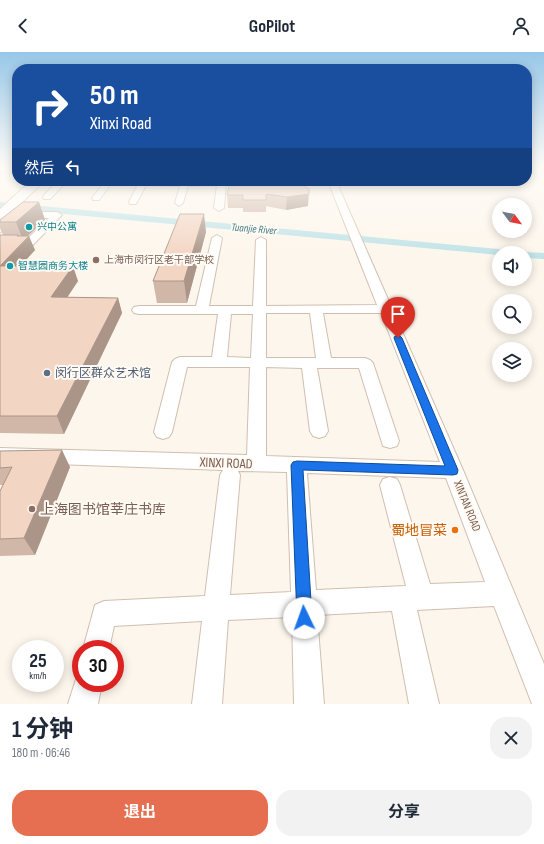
<!DOCTYPE html>
<html lang="zh">
<meta charset="utf-8">
<style>
body{margin:0;font-family:"Sofia Sans Condensed","Noto Sans SC",sans-serif;background:#f2f2f3;color:#1f2937;height:100vh;display:flex;flex-direction:column;font-size:15px;white-space:nowrap}
*{box-sizing:border-box;margin:0}
p{font-size:13px;color:#747a83}
.icon{flex:none;width:22px;height:22px;fill:none;stroke:currentColor;stroke-width:2;stroke-linecap:round;stroke-linejoin:round}
.map{position:relative;height:652px;overflow:hidden}
.details{display:flex;flex-direction:column;background:#fff;flex:1}
.details>*{flex:none}
.hud{position:absolute;left:12px;top:12px;width:520px;height:122px;border-radius:16px;box-shadow:0 2px 10px #0003;background:#1a4fa0;color:#fff;overflow:hidden}
.needle{width:26px;rotate:122deg}
.fabs{position:absolute;left:492px;top:146px;display:grid;gap:8px}
.fabs a{display:grid;place-items:center;width:40px;height:40px;border-radius:50%;background:#fff;box-shadow:0 2px 10px #0003;font-size:20px}
.speed{position:absolute;left:12px;top:588px;display:flex;gap:8px;font-size:20px;font-weight:700;text-align:center}
.speed>*{display:grid;place-content:center;width:52px;height:52px;border-radius:50%;background:#fff;box-shadow:0 2px 10px #0003;line-height:1}
.speed small{font-size:10px;font-weight:400}
.speed .limit{border:6px solid #d22;background:#fff;color:#111}
.pin{position:absolute;display:grid;place-items:center;width:34px;height:34px;color:#fff;margin:-41px -17px;border-radius:50% 50% 50% 0;rotate:-45deg;box-shadow:0 0 4px #0007}
.pin .icon{rotate:45deg}
.me{position:absolute;width:44px;margin:-22px;rotate:357deg;stroke-linejoin:round;filter:drop-shadow(0 0 3px #0008)}
.turn{display:flex;align-items:center;gap:14px;height:84px;padding:0 12px;font-size:18px}
.turn .icon{width:52px;height:52px;stroke-width:2.5}
.turn b{display:block;font-size:28px;line-height:34px}
.then{display:flex;align-items:center;height:38px;padding:0 12px;background:#0003;gap:8px;font-size:15px}
.round{display:grid;place-items:center;flex:none;width:42px;height:42px;border-radius:16px;background:#f2f2f3}
.overview{display:flex;align-items:center;justify-content:space-between;height:68px;padding:0 12px}
h1{font-size:24px;font-weight:700;line-height:30px}
.action{display:flex;gap:8px;margin-top:auto;padding:8px 12px}
.action a{flex:1;height:46px;border-radius:16px;background:#e76f51;color:#fff;font-size:16px;font-weight:700;line-height:46px;text-align:center}
.action a+a{background:#f2f2f3;color:#1f2937}
header{display:flex;justify-content:space-between;align-items:center;height:52px;padding:0 12px;background:#fff;font-size:18px;font-weight:700}
.map>svg:first-child{display:block}
</style>
<header><svg class="icon" aria-label="back" viewBox="0 0 24 24"><path d="M15 5l-7 7 7 7"/></svg>GoPilot<svg class="icon" aria-label="person" viewBox="0 0 24 24"><circle cx="12" cy="8" r="4"/><path d="M4 21q1-7 8-7t8 7"/></svg></header>
<div class="map">
<svg width="544" height="652" viewBox="0 0 544 652">
<rect width="100%" height="100%" fill="#fdf6ec"/>
<g fill="none" stroke-linecap="round" stroke-linejoin="round">
<g fill="#bfe3e8" fill-rule="evenodd">
<polygon points="0,150 509,198 514,201 499,201 499,203 0,156"/>
<polygon points="525,200 544,201 544,207 525,206 525,201 521,201"/>
</g>
<g stroke="#d1beb0" stroke-width="2">
<g id="minor">
<polygon points="2,115 10,115 0,122 0,116"/>
<polygon points="58,129 67,129 50,147 44,147 43,145 44,143"/>
<polygon points="105,129 113,129 99,148 93,148 92,146"/>
<polygon points="127,129 226,129 224,156 219,159 214,156 217,133 188,134 183,151 179,154 175,151 180,134 146,133 136,152 130,152 129,150 138,132 128,131"/>
<path d="M328,129H336L463,418L544,612V652H532L494,554L417,558L439,652H409L392,559L317,563L324,652H294L292,565L228,568L222,652H192L202,569L114,574L109,597H83L95,553L104,549L205,544L220,423L223,418L0,410V396L247,403L250,315H187L172,380L169,385L163,387L157,385L154,380L172,310L175,307L180,305H212L218,262H139L134,261L132,258L134,255L139,254H196L212,186L217,183L222,186L209,254H253L256,188L261,185L266,188V254L377,253ZM266,261H310L316,306H266ZM323,261H381L440,410L266,404V315L302,316L310,379L313,384L319,386L325,384L328,379L317,316H359L383,394L390,396L397,394L399,389L373,311L370,308L365,306H331ZM231,262H253L251,306L227,305ZM238,419L287,420L291,540L230,543L240,423ZM307,421L446,426L485,530L430,532L400,433L397,427L390,425L383,427L380,433L406,534L316,538Z"/>
<path d="M27,160H57L62,163L31,195L0,196V182L24,161ZM29,166H49L24,190H1Z"/>
<polygon points="81,620 81,631 102,631 98,652 68,652 78,621"/>
</g>
</g>
<g stroke="#d6c0b0" stroke-width="2">
<polygon id="secondary" points="31,129 44,129 5,167 0,168 0,157"/>
</g>
<use href="#minor" fill="#fff" fill-rule="evenodd"/>
<use href="#secondary" fill="#fff" fill-rule="evenodd"/>
</g>
<g fill="#d1b7a8">
<polygon points="295,130 308,154 286,158 266,154 266,160 243,160 243,156 228,156 227,143"/>
<polygon points="39,150 45,168 28,184 35,198 20,214 78,229 67,245 118,246 122,261 64,382 0,381 0,183 3,183 0,176 0,168"/>
<polygon points="206,180 187,251 157,251 153,229"/>
<polygon points="0,399 70,415 35,503 0,504 0,439 3,433 0,433"/>
</g>
<g fill="#aa9588">
<polygon points="309,142 308,154 286,158 287,145"/>
<polygon points="39,150 45,168 23,188 16,170"/>
<polygon points="204,162 206,180 187,251 184,229"/>
<polygon points="18,183 22,192 29,184 35,198 7,229 0,214 17,184"/>
<polygon points="73,214 78,229 57,261 51,245"/>
<polygon points="118,246 122,261 64,382 57,364"/>
<polygon points="62,398 70,415 35,503 24,486"/>
</g>
<g fill="#f3d5c3" stroke="#aa9588">
<polygon points="263,129 295,129 309,137 309,142 287,145 266,142 266,148 243,148 243,143 227,143 230,130 263,130"/>
<polygon points="23,150 39,150 16,170 0,170 0,168"/>
<polygon points="180,162 204,162 184,229 153,229"/>
<polygon points="0,183 18,183 17,184 29,184 0,214 73,214 51,245 118,246 57,364 0,364"/>
<polygon points="62,398 24,486 0,487 0,439 12,415 0,416 0,399"/>
</g>
<linearGradient id="sky" x2="0" y2="1"><stop stop-color="#97c7e8"/><stop offset="0.56" stop-color="#fefbf6"/><stop offset="1" stop-color="#fefbf6" stop-opacity="0"/></linearGradient>
<rect width="544" height="206" fill="url(#sky)"/>
<polygon fill="#1a73e8" stroke="#114b97" points="395,284 400,284 402,286 458,418 457,422 453,423 303,418 312,566 309,571 304,573 299,571 297,566 291,413 293,410 297,409 445,414 394,286"/>
<g fill="#0f9aa8" stroke="#fffaf3" stroke-width="1.5">
<circle cx="29" cy="175" r="4"/>
<circle cx="10" cy="214" r="4"/>
</g>
<g fill="#8d6e63" stroke="#fffaf3" stroke-width="1.5">
<circle cx="96" cy="208" r="4"/>
<circle cx="32" cy="457" r="4"/>
</g>
<circle fill="#5c6f8a" stroke="#fffaf3" stroke-width="1.5" cx="47" cy="321" r="4"/>
<circle fill="#e8710a" stroke="#fffaf3" stroke-width="1.5" cx="455" cy="478" r="4"/>
<g text-anchor="middle" dominant-baseline="central" stroke-width="4" stroke-linejoin="round" paint-order="stroke">
<g font-size="10" fill="#0d838f" stroke="#fffaf3" text-anchor="start">
<text x="37" y="175">兴中公寓</text>
<text x="18" y="214">智慧园商务大楼</text>
</g>
<g font-size="10" fill="#785e54" stroke="#fffaf3" text-anchor="start">
<text x="104" y="208">上海市闵行区老干部学校</text>
</g>
<g font-size="11" font-style="italic" fill="#437c86" stroke="#fffaf3">
<text transform="translate(254 177) rotate(5)">Tuanjie River</text>
</g>
<g font-size="12" fill="#4e5e75" stroke="#fffaf3" text-anchor="start">
<text x="55" y="321">闵行区群众艺术馆</text>
</g>
<g font-size="12" fill="#7a5c4d" stroke="#fffaf3">
<text transform="translate(467 454) rotate(68)">XINTAN ROAD</text>
</g>
<g font-size="14" fill="#7a5c4d" stroke="#fffaf3">
<text transform="translate(226 411) rotate(2)">XINXI ROAD</text>
</g>
<g font-size="14" fill="#785e54" stroke="#fffaf3" text-anchor="start">
<text x="40" y="457">上海图书馆莘庄书库</text>
</g>
<g font-size="14" fill="#c56008" stroke="#fffaf3" text-anchor="end">
<text x="447" y="478">蜀地冒菜</text>
</g>
</g>
</svg>
<div class="fabs">
<a><svg class="needle" viewBox="-14 -14 28 28"><path d="M0-13l5 13h-10z" fill="#e53935"/><path d="M0 13l5-13h-10z" fill="#747a83"/></svg></a>
<a><svg class="icon" aria-label="sound" viewBox="0 0 24 24"><path d="M4 9h4l5-4v14l-5-4H4zM17 9q2 3 0 6"/></svg></a>
<a><svg class="icon" aria-label="search" viewBox="0 0 24 24"><circle cx="10" cy="10" r="6"/><path d="M15 15l6 6"/></svg></a>
<a><svg class="icon" aria-label="layers" viewBox="0 0 24 24"><path d="M12 4l9 5-9 5-9-5zM3 14l9 5 9-5"/></svg></a>
</div>
<div class="speed"><div>25<small>km/h</small></div><div class="limit">30</div></div>
<div class="pin" style="left:398px;top:286px;background:#d93025"><svg class="icon" aria-label="arrive" viewBox="0 0 24 24"><path d="M6 21V4h12l-3 4 3 4H6"/></svg></div>
<svg class="me" style="left:304px;top:566px" viewBox="-20 -20 40 40"><circle r="19" fill="#fff"/><path d="M0-13L10 11 0 6-10 11z" fill="#1a73e8"/></svg>
<div class="hud">
<div class="turn"><svg class="icon" aria-label="right" viewBox="0 0 24 24"><path d="M7 20v-9h11M14 6l5 5-5 5"/></svg><div><b>50 m</b>Xinxi Road</div></div>
<div class="then">然后<svg class="icon" aria-label="left" viewBox="0 0 24 24"><path d="M17 20v-9H6M10 6l-5 5 5 5"/></svg></div>
</div>
</div>
<section class="details">
<div class="overview"><div><h1>1 分钟</h1><p>180 m · 06:46</p></div><a class="round"><svg class="icon" aria-label="close" viewBox="0 0 24 24"><path d="M6 6l12 12M18 6L6 18"/></svg></a></div>
<div class="action"><a>退出</a><a>分享</a></div>
</section>
